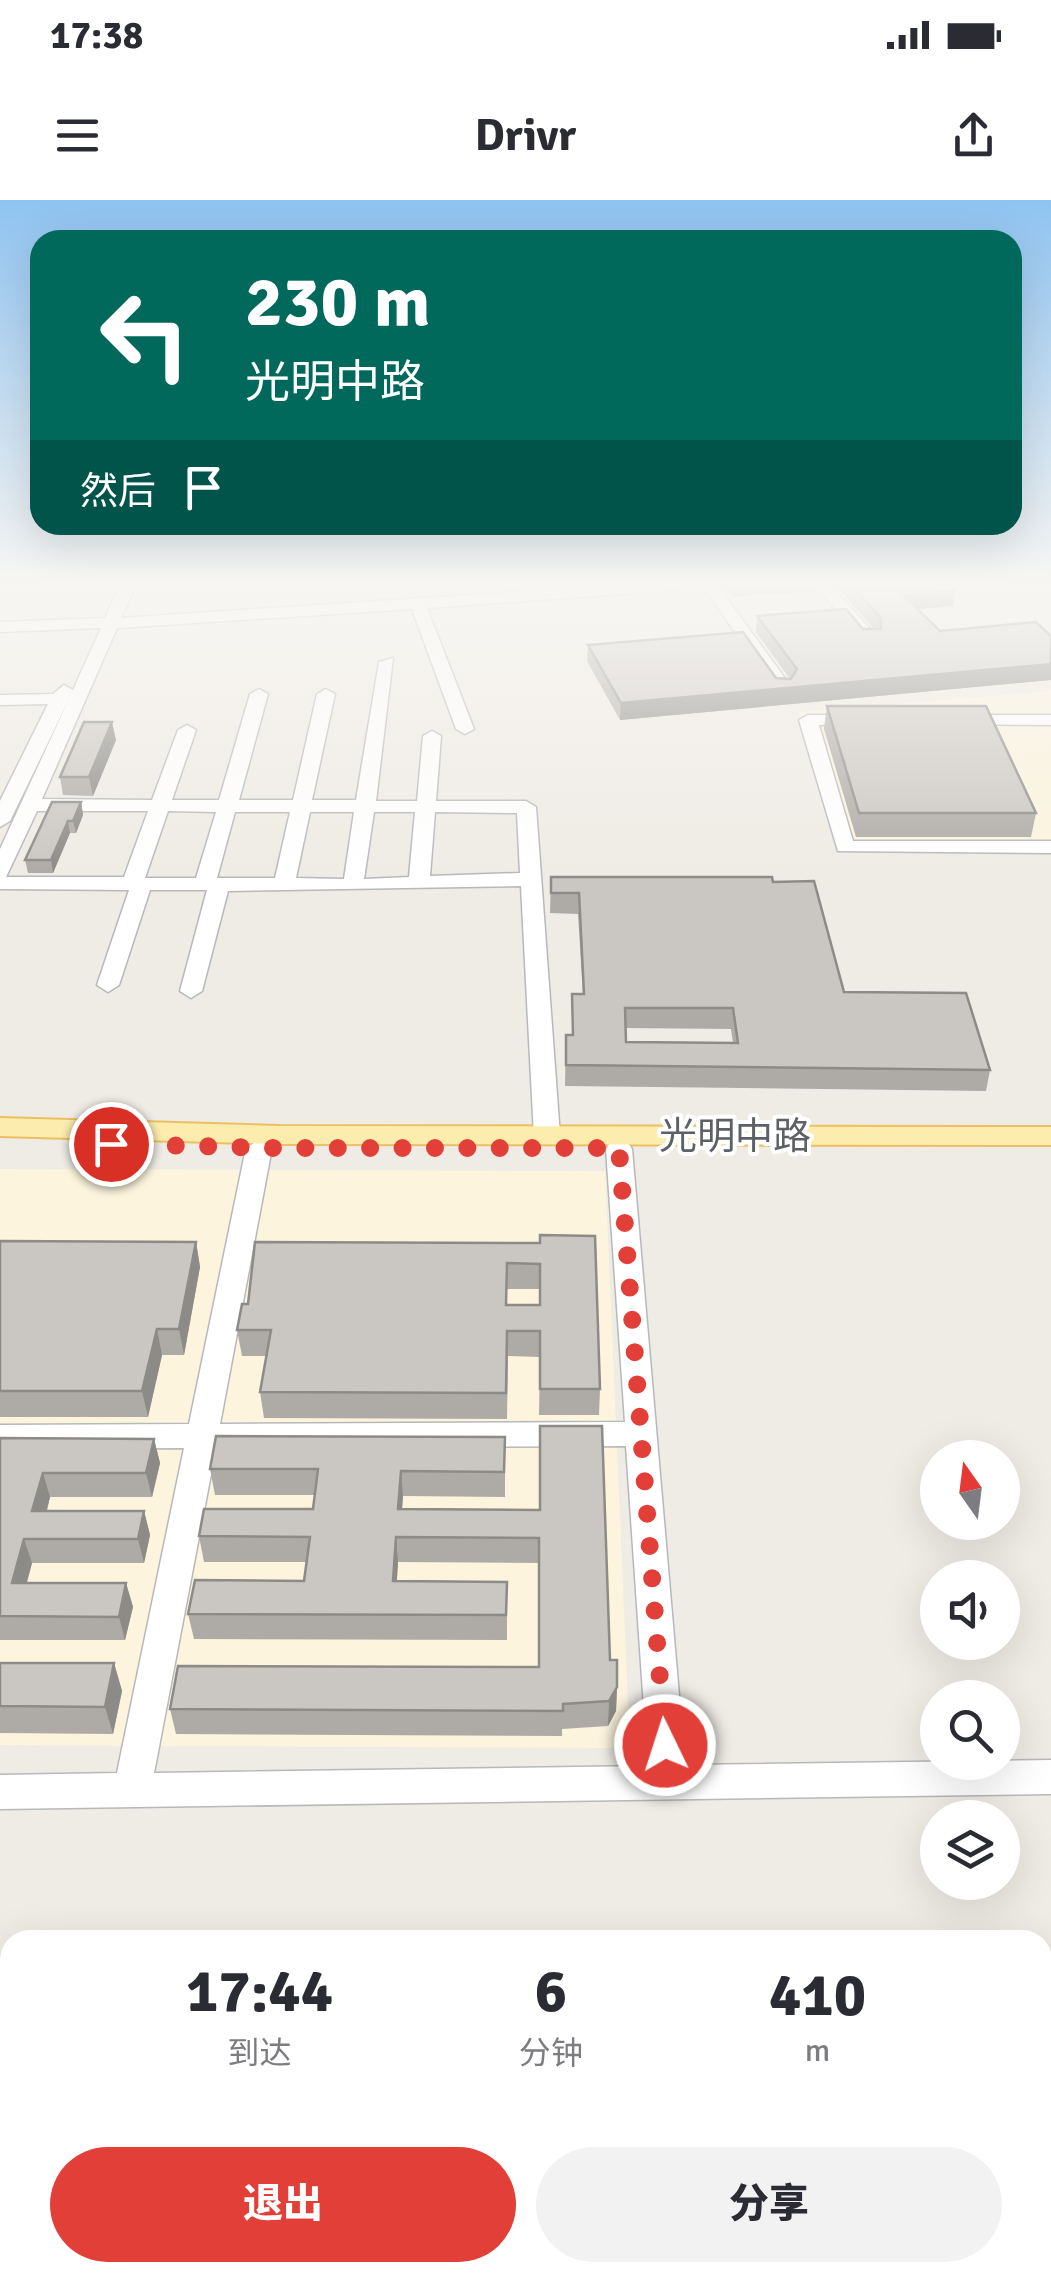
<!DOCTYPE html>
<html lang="zh">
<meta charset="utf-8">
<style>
body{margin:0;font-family:Signika,"Noto Sans SC",sans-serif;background:#f2f2f3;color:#2b2b33;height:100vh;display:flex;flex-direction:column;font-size:38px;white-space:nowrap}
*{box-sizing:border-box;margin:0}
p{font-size:32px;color:#7c7c81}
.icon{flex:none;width:55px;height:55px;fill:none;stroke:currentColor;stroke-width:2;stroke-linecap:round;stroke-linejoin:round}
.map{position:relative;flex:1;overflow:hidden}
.sheet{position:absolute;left:0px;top:1730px;width:1052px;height:352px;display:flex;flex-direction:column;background:#fff;border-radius:30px 30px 0 0;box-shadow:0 10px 40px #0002}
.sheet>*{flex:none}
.guide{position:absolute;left:30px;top:30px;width:992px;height:305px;border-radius:30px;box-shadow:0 10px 40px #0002;background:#00695c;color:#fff;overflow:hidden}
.needle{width:65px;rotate:346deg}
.tools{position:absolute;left:920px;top:1240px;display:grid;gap:20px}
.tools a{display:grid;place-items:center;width:100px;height:100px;border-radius:50%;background:#fff;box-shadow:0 10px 40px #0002;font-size:50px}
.pin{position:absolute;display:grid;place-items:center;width:85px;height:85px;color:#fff;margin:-42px;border:5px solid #fff;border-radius:50%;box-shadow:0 2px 10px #0007}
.me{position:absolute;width:110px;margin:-55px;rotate:356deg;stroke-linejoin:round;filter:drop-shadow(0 0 8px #0008)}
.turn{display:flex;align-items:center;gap:35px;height:210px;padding:0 50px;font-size:45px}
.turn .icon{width:130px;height:130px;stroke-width:2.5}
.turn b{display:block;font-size:70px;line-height:85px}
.then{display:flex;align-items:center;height:95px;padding:0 50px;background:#0003;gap:20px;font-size:38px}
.eta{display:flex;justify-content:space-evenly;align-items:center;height:170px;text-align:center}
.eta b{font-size:60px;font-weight:800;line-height:70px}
.action{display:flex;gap:20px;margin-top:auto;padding:20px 50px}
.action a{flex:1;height:115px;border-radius:60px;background:#e23f38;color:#fff;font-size:40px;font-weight:800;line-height:115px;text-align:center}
.action a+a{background:#f2f2f3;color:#2b2b33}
.status{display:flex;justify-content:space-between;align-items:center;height:70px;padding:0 50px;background:#fff;direction:ltr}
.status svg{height:28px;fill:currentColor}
header{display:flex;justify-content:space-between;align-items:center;height:130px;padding:0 50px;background:#fff;font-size:45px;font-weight:800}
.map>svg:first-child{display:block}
</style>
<div class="status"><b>17:38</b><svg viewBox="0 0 49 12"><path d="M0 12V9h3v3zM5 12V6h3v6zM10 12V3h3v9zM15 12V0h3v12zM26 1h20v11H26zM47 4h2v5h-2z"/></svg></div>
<header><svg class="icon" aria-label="menu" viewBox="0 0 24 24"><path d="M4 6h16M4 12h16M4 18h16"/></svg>Drivr<svg class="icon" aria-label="share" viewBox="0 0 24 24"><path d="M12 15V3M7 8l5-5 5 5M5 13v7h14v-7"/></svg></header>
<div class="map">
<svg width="1051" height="2081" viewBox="0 0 1051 2081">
<rect width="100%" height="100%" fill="#efece5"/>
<g fill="#fcf4dd">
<polygon points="1051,491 1051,650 838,650 799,512"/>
<polygon points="0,969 605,971 630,1548 0,1545"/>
</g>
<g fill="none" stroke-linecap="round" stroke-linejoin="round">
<g stroke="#b6b8bc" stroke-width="3">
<g id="minor">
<path d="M121,383H137L121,418L648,383H721L718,386L792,488L789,492H777L704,388L427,408L474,529L465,534L456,529L412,409L117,428L42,599L152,600L178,530L187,525L196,530L172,600H219L250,494L259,489L268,494L239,600H293L317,494L326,489L335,494L312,600H356L379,462L393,458L376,601H417L423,536L432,531L441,536L436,601H526L536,607L560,936L556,942L547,944L534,936L521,686L228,691L202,791L191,798L180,791L207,690H150L119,785L108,792L97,785L129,690L0,689V649L70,497L10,621L0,627V601L48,504L0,505V495L53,494L64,485L73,490L101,428L0,432V422L105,418ZM37,611H148L124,677H6ZM168,611L216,612L196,678H145ZM235,612H290L275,678H217ZM310,612H354L344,679L296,678ZM374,612H415L409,677L364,679ZM435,612L517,613L520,673L430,676Z"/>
<polygon points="812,383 828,383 872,431 872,437 860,437"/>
<polygon points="864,515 870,516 870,524 819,525 853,641 1051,641 1051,653 838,651 799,520 808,515"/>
<polygon points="957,515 1051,515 1051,525 951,524 951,516"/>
<path d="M259,940L272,948L220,1224L625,1222L606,949L610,943H628L632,949L685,1565L1051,1560V1594L0,1609V1575L117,1573L184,1248L0,1249V1225L189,1224L246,948ZM626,1246L648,1566L154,1573L216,1248Z"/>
</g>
</g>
<g stroke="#ecc062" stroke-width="4">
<polygon id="major" points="0,918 279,926 1051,927 1051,945 279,944 0,936"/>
</g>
<use href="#minor" fill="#fff" fill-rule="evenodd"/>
<use href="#major" fill="#fcecae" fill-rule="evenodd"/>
</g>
<g fill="#aeaba7" fill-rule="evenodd">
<polygon points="723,383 815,383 814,391 731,397 723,386"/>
<polygon points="833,383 947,383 953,406 918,409 940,431 1051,436 1051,480 620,520 587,461 588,445 790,479 756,432 757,416 874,429"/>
<polygon points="827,506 1036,613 1031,637 856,637 824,529"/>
<polygon points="116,540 93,596 63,595 60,577"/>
<polygon points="81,602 83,615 76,633 70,633 53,673 28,673 25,660"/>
<path d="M551,677L773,682L844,792L990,870L986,891L565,886L566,835H572V794H583L578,714L550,713ZM625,828L731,829L733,843L626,842Z"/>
<polygon points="0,1041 196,1042 200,1067 184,1155 162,1155 148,1217 0,1217"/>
<path d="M540,1043L600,1189L599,1215H539L540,1157L508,1156L507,1219L264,1218L260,1192L266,1156H242L237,1130L248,1104ZM507,1089H540V1105H507Z"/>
<polygon points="505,1237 505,1297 403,1296 402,1309 539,1310 610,1460 617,1487 616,1511 608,1526 562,1529 562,1536 176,1534 170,1509 539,1467 539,1363 398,1362 397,1381 507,1382 507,1440 194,1439 188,1414 304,1381 306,1362 204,1362 199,1336 313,1309 315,1295 215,1295 210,1269"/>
<polygon points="0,1238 154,1239 160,1263 152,1297 50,1297 47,1311 144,1311 150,1335 144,1363 32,1363 27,1383 126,1383 133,1407 125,1440 0,1440"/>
<polygon points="0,1463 114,1463 122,1491 113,1534 0,1533"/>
</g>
<g fill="#8d8b88">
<polygon points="732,383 815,383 814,391 731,397"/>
<polygon points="955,390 953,406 901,410 903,395"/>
<polygon points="1051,464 1051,480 620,520 621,503"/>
<polygon points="112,522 116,540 93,596 89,577"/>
<polygon points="81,602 83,615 76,633 73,621"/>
<polygon points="68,621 70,633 53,673 51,660"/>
<polygon points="196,1042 200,1067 184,1155 179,1129"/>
<polygon points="157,1129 162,1155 148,1217 142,1191"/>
<polygon points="154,1239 160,1263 152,1297 146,1273"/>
<polygon points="401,1271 403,1296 400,1335 398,1309"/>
<polygon points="43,1273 50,1297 40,1335 32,1311"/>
<polygon points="144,1311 150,1335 144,1363 138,1339"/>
<polygon points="396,1337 398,1362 395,1406 393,1381"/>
<polygon points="24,1339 32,1363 20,1406 12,1383"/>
<polygon points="126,1383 133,1407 125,1440 119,1417"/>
<polygon points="114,1463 122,1491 113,1534 105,1507"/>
<polygon points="617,1487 616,1511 608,1526 609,1501"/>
</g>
<g fill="#cac7c2" stroke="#8d8b88" stroke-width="2.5" fill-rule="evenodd">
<polygon points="849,383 947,383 955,390 903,395 940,431 1036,422 1051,436 1051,464 621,503 588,445 743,432 776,478 791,479 797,469 757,416 846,409 863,429 881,429 881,418"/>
<polygon points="827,506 986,506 1036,613 859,613"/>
<polygon points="84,522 112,522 89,577 60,577"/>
<polygon points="52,602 81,602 73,621 68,621 51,660 25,660"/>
<path d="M551,677H772L773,682L814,681L844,792L966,793L990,870L566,865V835H573L572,794H584L579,693H551ZM625,808H733L738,843L626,842Z"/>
<path d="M540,1035L595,1036L600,1189H540V1131H507L506,1193L260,1192L271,1130H237L242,1104H248L255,1042L540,1043ZM507,1063L540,1064V1105H506Z"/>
<polygon points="0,1041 196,1042 179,1129 157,1129 142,1191 0,1191"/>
<polygon points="540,1226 602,1226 610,1460 617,1460 617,1487 609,1501 563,1504 563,1511 170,1509 178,1466 539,1467 539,1338 396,1337 393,1381 507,1382 506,1415 188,1414 195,1380 304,1381 310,1337 199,1336 204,1309 313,1309 318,1269 210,1269 216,1236 505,1237 504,1272 401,1271 398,1309 540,1310"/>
<polygon points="0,1238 154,1239 146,1273 43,1273 32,1311 144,1311 138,1339 24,1339 12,1383 126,1383 119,1417 0,1416"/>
<polygon points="0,1463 114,1463 105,1507 0,1506"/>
</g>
<linearGradient id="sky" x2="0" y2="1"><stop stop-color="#8fc3f0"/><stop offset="0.57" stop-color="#f8f6f3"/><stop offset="1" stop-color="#f8f6f3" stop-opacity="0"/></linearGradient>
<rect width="1051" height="674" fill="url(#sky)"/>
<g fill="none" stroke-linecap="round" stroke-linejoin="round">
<polyline stroke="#e23f38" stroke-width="18" stroke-dasharray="0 32.4" points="111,944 276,948 619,948 665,1545"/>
</g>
<g text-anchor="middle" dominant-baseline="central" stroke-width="8" stroke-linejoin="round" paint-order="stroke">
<g font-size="38" fill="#5d6165" stroke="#fff">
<text x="735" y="936">光明中路</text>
</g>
</g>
</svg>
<div class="tools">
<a><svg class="needle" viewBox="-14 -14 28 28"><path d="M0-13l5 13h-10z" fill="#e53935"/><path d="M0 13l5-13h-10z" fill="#7c7c81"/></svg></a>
<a><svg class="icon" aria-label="sound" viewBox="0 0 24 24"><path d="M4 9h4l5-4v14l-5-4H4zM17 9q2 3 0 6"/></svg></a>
<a><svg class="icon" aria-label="search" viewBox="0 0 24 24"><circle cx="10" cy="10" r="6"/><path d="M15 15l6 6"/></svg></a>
<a><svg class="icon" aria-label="layers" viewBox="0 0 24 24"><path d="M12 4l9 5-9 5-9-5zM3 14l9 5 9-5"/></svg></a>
</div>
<div class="pin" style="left:111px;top:944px;background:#d93025"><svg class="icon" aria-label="arrive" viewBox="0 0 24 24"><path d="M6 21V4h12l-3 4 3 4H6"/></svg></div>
<svg class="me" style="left:665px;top:1545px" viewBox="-20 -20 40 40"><circle r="17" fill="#e23f38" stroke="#fff" stroke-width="3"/><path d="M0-11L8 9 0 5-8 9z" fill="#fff"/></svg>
<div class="guide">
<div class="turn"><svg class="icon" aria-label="left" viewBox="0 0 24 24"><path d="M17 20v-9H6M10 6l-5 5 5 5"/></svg><div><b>230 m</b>光明中路</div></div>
<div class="then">然后<svg class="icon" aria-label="arrive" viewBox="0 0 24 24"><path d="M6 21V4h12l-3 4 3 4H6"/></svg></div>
</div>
<section class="sheet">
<div class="eta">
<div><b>17:44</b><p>到达</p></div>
<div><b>6</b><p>分钟</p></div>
<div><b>410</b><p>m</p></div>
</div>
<div class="action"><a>退出</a><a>分享</a></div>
</section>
</div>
